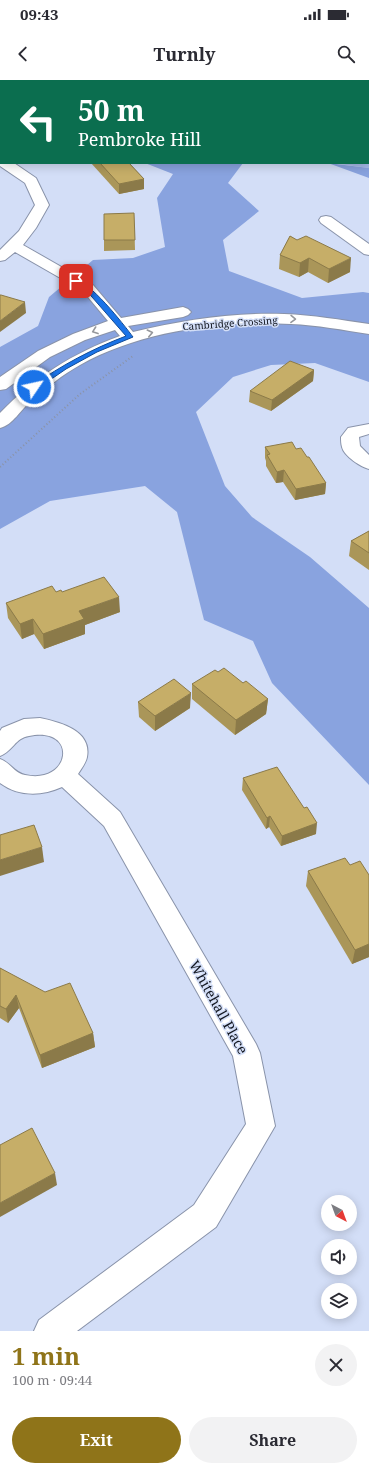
<!DOCTYPE html>
<meta charset="utf-8">
<style>
body{margin:0;font-family:"Noto Serif",serif;background:#f2f2f3;color:#2b2b33;height:100vh;display:flex;flex-direction:column;font-size:15px;white-space:nowrap}
*{box-sizing:border-box;margin:0}
p{font-size:13px;color:#7c7c81}
.icon{flex:none;width:22px;height:22px;fill:none;stroke:currentColor;stroke-width:2;stroke-linecap:round;stroke-linejoin:round}
.map{position:relative;height:1251px;overflow:hidden}
.sheet{display:flex;flex-direction:column;background:#fff;flex:1}
.sheet>*{flex:none}
.top-card{position:absolute;left:0px;top:0px;width:369px;height:84px;box-shadow:0 2px 10px #0003;background:#0b6e4f;color:#fff;overflow:hidden}
.needle{width:26px;rotate:139deg}
.controls{position:absolute;left:321px;top:1115px;display:grid;gap:8px}
.controls a{display:grid;place-items:center;width:36px;height:36px;border-radius:50%;background:#fff;box-shadow:0 2px 10px #0003;font-size:20px}
.pin{position:absolute;display:grid;place-items:center;width:34px;height:34px;color:#fff;margin:-17px;border-radius:8px;box-shadow:0 2px 6px #0006}
.me{position:absolute;width:44px;margin:-22px;rotate:56deg;stroke-linejoin:round;filter:drop-shadow(0 0 3px #0008)}
.turn{display:flex;align-items:center;gap:14px;height:84px;padding:0 12px;font-size:18px}
.turn .icon{width:52px;height:52px;stroke-width:2.5}
.turn b{display:block;font-size:28px;line-height:34px}
.round{display:grid;place-items:center;flex:none;width:42px;height:42px;border-radius:21px;background:#f2f2f3}
.head{display:flex;align-items:center;justify-content:space-between;height:68px;padding:0 12px}
h1{font-size:24px;font-weight:700;line-height:30px;color:#8f7419}
.button{display:flex;gap:8px;margin-top:auto;padding:8px 12px}
.button a{flex:1;height:46px;border-radius:24px;background:#8f7419;color:#fff;font-size:16px;font-weight:700;line-height:46px;text-align:center}
.button a+a{background:#f2f2f3;color:#2b2b33}
.status{display:flex;justify-content:space-between;align-items:center;height:28px;padding:0 20px;background:#fff;direction:ltr}
.status svg{height:11px;fill:currentColor}
header{display:flex;justify-content:space-between;align-items:center;height:52px;padding:0 12px;background:#fff;font-size:18px;font-weight:700}
.map>svg:first-child{display:block}
</style>
<div class="status"><b>09:43</b><svg viewBox="0 0 49 12"><path d="M0 12V9h3v3zM5 12V6h3v6zM10 12V3h3v9zM15 12V0h3v12zM26 1h20v11H26zM47 4h2v5h-2z"/></svg></div>
<header><svg class="icon" aria-label="back" viewBox="0 0 24 24"><path d="M15 5l-7 7 7 7"/></svg>Turnly<svg class="icon" aria-label="search" viewBox="0 0 24 24"><circle cx="10" cy="10" r="6"/><path d="M15 15l6 6"/></svg></header>
<div class="map">
<svg width="369" height="1251" viewBox="0 0 369 1251">
<rect width="100%" height="100%" fill="#d3def7"/>
<polygon fill="#a4b9e8" points="108,0 369,0 369,88 331,83 368,83 368,1"/>
<g fill="#89a3df">
<polygon points="145,83 243,83 228,103 259,131 223,160 229,191 302,218 363,212 369,213 369,302 315,283 271,285 233,297 196,332 225,406 252,437 310,477 369,528 369,705 272,603 253,561 204,540 177,432 145,406 50,421 0,449 0,267 38,246 49,217 93,180 133,178 165,167 157,118 173,94"/>
<polygon points="328,83 369,88 369,98"/>
</g>
<g fill="none" stroke-linecap="round" stroke-linejoin="round">
<g stroke="#8993aa" stroke-width="2">
<g id="minor">
<path d="M0,80L1,83H14L36,98L49,125L36,148L23,165L93,205L121,238L183,227L188,229L191,232L188,235L183,237L128,246L133,252C182,240 234,232 284,234C313,235 341,240 369,244V254C343,250 317,245 291,244C223,240 140,251 80,285C62,295 46,308 31,321C21,329 13,345 0,348V333C35,297 73,273 120,256L115,250L85,260L50,277L6,309L0,310V297L38,271L73,254L108,241L83,211L15,172L5,180L0,181V170L19,151L35,125L25,103L0,86Z"/>
<polygon points="326,136 331,137 369,164 369,175 364,174 321,143 319,140 321,137"/>
<path d="M369,344V354L359,357L360,366L369,375V389C361,387 344,376 342,367C341,364 341,360 341,357L348,348Z"/>
<path d="M40,638C59,642 92,650 87,677C86,683 81,689 78,694L120,732L256,964L260,973L275,1046L216,1147L77,1251H34L39,1240L194,1125L246,1044L233,976L104,746L62,707C42,716 19,717 0,703V679C11,683 14,693 25,695C71,705 79,646 29,656C15,658 13,671 0,676V651L2,648L24,639Z"/>
</g>
</g>
<polyline stroke="#8b93a6" stroke-width="2" stroke-dasharray="1 2.5" stroke-linecap="butt" points="0,387 80,314 133,276"/>
<use href="#minor" fill="#fff" fill-rule="evenodd"/>
</g>
<g fill="#aa9659">
<polygon points="91,83 129,83 144,99 144,109 119,114"/>
<polygon points="134,133 135,170 104,171 104,160"/>
<polygon points="290,156 350,192 328,203 308,192 299,197 279,189 280,175"/>
<polygon points="314,290 313,301 271,331 249,322 250,311"/>
<polygon points="265,367 296,369 307,377 326,403 325,414 295,420 283,402 276,403 266,386 266,381 265,378"/>
<polygon points="369,451 369,490 349,476 351,461"/>
<polygon points="56,512 62,512 120,532 85,545 85,554 44,569 34,554 22,559 8,538 6,523"/>
<polygon points="218,592 243,603 268,619 266,634 235,655 192,619 192,604"/>
<polygon points="138,622 190,628 155,651 139,637"/>
<polygon points="243,698 304,728 316,754 281,766 269,747 266,749 242,710"/>
<polygon points="350,785 369,795 369,877 352,884 306,806 308,791"/>
<polygon points="0,888 93,953 95,967 42,988 19,928 8,943 0,938"/>
</g>
<g fill="#8b7a49">
<polygon points="144,99 144,109 119,114 119,104"/>
<polygon points="309,178 308,192 299,197 300,183"/>
<polygon points="351,178 350,192 328,203 329,189"/>
<polygon points="25,222 26,233 0,252 0,241"/>
<polygon points="314,290 313,301 271,331 272,320"/>
<polygon points="284,390 283,402 276,403 277,392"/>
<polygon points="326,403 325,414 295,420 296,409"/>
<polygon points="119,517 120,532 85,545 85,554 44,569 43,554 79,531"/>
<polygon points="33,539 34,554 22,559 20,544"/>
<polygon points="191,613 190,628 155,651 155,636"/>
<polygon points="268,619 266,634 235,655 236,640"/>
<polygon points="270,736 269,747 266,749 267,738"/>
<polygon points="317,743 316,754 281,766 282,756"/>
<polygon points="42,767 44,782 0,796 0,780"/>
<polygon points="369,864 369,877 352,884 355,870"/>
<polygon points="16,915 19,928 8,943 6,929"/>
<polygon points="93,953 95,967 42,988 40,975"/>
<polygon points="55,1093 57,1105 0,1137 0,1123"/>
</g>
<g fill="#c6ae68" stroke="#8b7a49">
<polygon points="100,83 129,83 144,99 119,104"/>
<polygon points="134,133 135,160 104,160 104,134"/>
<polygon points="290,156 297,160 306,156 351,178 329,189 309,178 300,183 280,175"/>
<polygon points="0,215 1,215 25,222 0,241"/>
<polygon points="290,281 314,290 272,320 250,311"/>
<polygon points="292,362 296,369 301,368 307,377 309,377 326,403 296,409 284,390 277,392 267,375 270,374 265,367"/>
<polygon points="369,451 369,473 351,461"/>
<polygon points="104,497 119,517 79,531 84,539 43,554 33,539 20,544 6,523 52,506 56,512 61,510 62,512"/>
<polygon points="224,588 243,603 246,601 268,619 236,640 192,604 215,590 218,592"/>
<polygon points="174,599 191,613 155,636 138,622"/>
<polygon points="277,687 304,728 307,727 317,743 282,756 270,736 267,738 243,698"/>
<polygon points="34,745 42,767 0,780 0,755"/>
<polygon points="345,778 350,785 360,781 369,795 369,864 355,870 308,791"/>
<polygon points="0,888 45,912 70,903 93,953 40,975 16,915 6,929 0,926"/>
<polygon points="32,1048 55,1093 0,1123 0,1065"/>
</g>
<defs><path id="oneway-chevron" d="M-2-3.5L2.5 0L-2 3.5" fill="none" stroke-width="1.6" stroke-linecap="round" stroke-linejoin="round"/></defs>
<g stroke="#95979b">
<use href="#oneway-chevron" transform="translate(293 239) rotate(1)"/>
<use href="#oneway-chevron" transform="translate(95 251) rotate(160)"/>
<use href="#oneway-chevron" transform="translate(150 253) rotate(-13)"/>
</g>
<path fill="#1a73e8" stroke="#114b97" d="M73,200C88,198 124,245 133,257L97,272L66,289L37,309H32V306C62,285 92,269 126,256L85,209L73,202Z"/>
<g text-anchor="middle" dominant-baseline="central" stroke-width="3" stroke-linejoin="round" paint-order="stroke">
<g font-size="10" fill="#131720" stroke="#d3def7">
<text transform="translate(230 243) rotate(-4)">Cambridge Crossing</text>
</g>
<g font-size="14" fill="#131720" stroke="#d3def7">
<text transform="translate(219 927) rotate(61)">Whitehall Place</text>
</g>
</g>
</svg>
<div class="controls">
<a><svg class="needle" viewBox="-14 -14 28 28"><path d="M0-13l5 13h-10z" fill="#e53935"/><path d="M0 13l5-13h-10z" fill="#7c7c81"/></svg></a>
<a><svg class="icon" aria-label="sound" viewBox="0 0 24 24"><path d="M4 9h4l5-4v14l-5-4H4zM17 9q2 3 0 6"/></svg></a>
<a><svg class="icon" aria-label="layers" viewBox="0 0 24 24"><path d="M12 4l9 5-9 5-9-5zM3 14l9 5 9-5"/></svg></a>
</div>
<div class="pin" style="left:76px;top:201px;background:#d93025"><svg class="icon" aria-label="arrive" viewBox="0 0 24 24"><path d="M6 21V4h12l-3 4 3 4H6"/></svg></div>
<svg class="me" style="left:34px;top:307px" viewBox="-20 -20 40 40"><circle r="17" fill="#1a73e8" stroke="#fff" stroke-width="3"/><path d="M0-11L8 9 0 5-8 9z" fill="#fff"/></svg>
<div class="top-card">
<div class="turn"><svg class="icon" aria-label="left" viewBox="0 0 24 24"><path d="M17 20v-9H6M10 6l-5 5 5 5"/></svg><div><b>50 m</b>Pembroke Hill</div></div>
</div>
</div>
<section class="sheet">
<div class="head"><div><h1>1 min</h1><p>100 m · 09:44</p></div><a class="round"><svg class="icon" aria-label="close" viewBox="0 0 24 24"><path d="M6 6l12 12M18 6L6 18"/></svg></a></div>
<div class="button"><a>Exit</a><a>Share</a></div>
</section>
